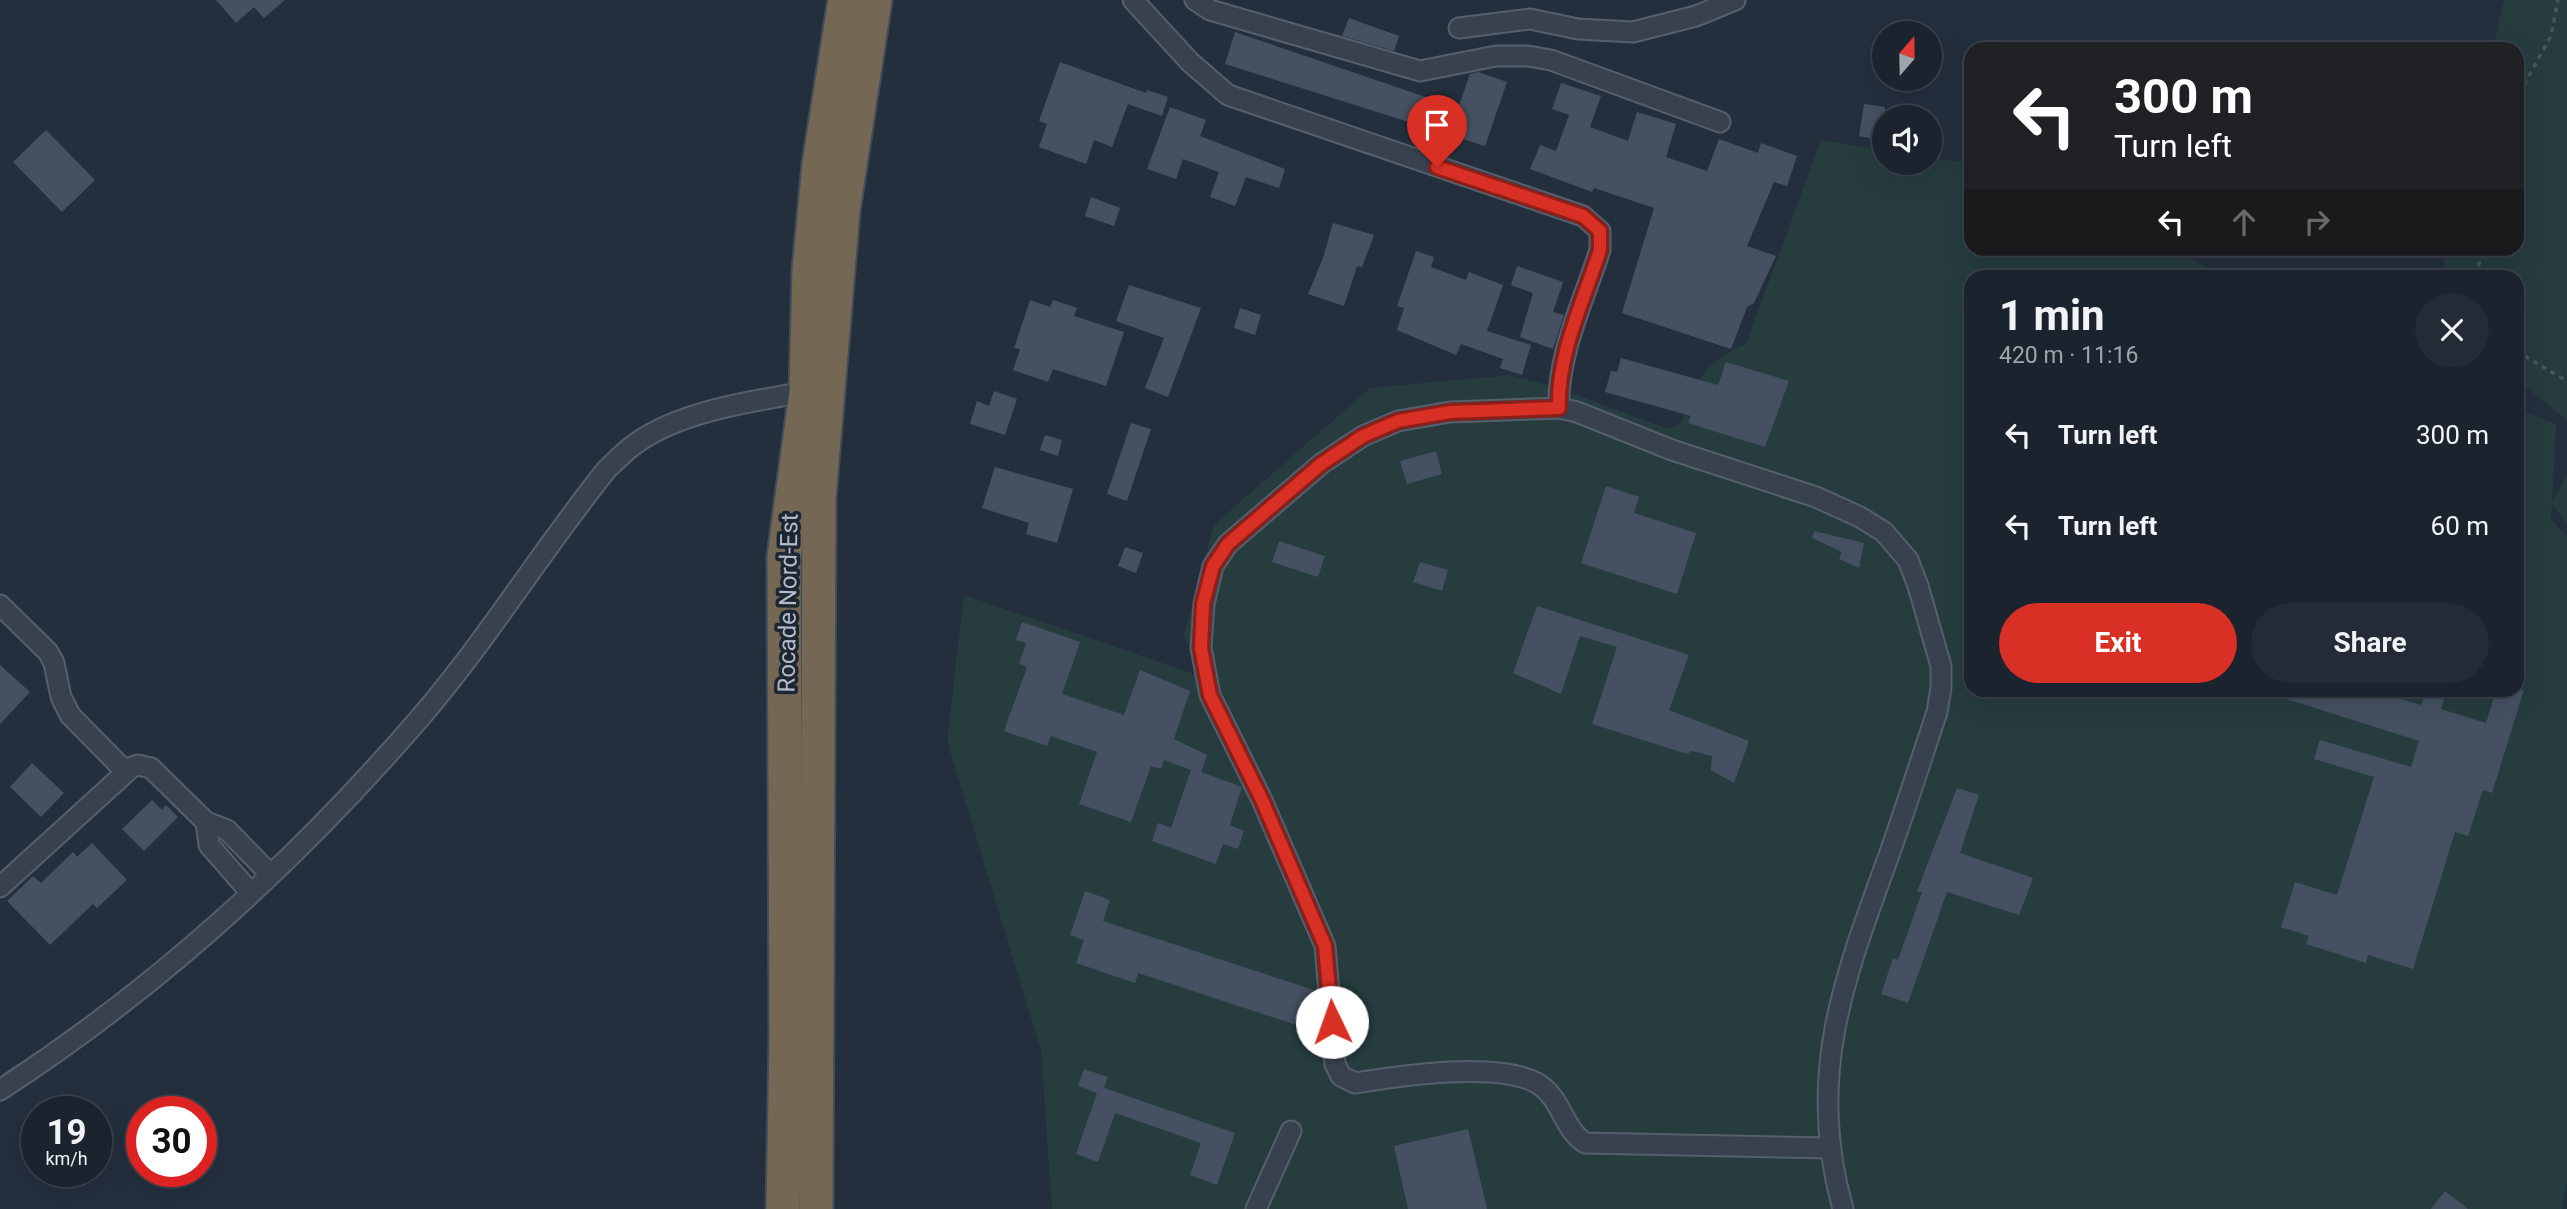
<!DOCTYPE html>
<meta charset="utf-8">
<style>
body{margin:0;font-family:Roboto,sans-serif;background:#242b36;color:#f1f3f6;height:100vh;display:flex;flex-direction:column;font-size:26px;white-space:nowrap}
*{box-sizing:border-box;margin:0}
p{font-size:23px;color:#a0a4aa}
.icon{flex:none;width:38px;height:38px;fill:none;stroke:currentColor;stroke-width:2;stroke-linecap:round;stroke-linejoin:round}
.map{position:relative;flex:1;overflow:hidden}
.details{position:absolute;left:1964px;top:270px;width:560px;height:427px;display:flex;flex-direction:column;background:#1b232e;border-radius:21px;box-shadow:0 7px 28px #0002,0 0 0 2px #39404a}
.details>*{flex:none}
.top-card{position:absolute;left:1964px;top:42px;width:560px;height:214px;border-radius:21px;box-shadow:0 7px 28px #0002,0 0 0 2px #39404a;background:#202124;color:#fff;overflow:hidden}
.needle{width:46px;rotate:20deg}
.controls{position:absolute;left:1872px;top:21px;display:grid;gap:14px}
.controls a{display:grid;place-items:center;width:70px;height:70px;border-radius:50%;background:#1b232e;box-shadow:0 7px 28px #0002,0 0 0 2px #39404a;font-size:35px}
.speed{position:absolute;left:21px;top:1096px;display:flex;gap:14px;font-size:35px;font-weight:700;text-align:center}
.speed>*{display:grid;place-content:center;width:91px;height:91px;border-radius:50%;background:#1b232e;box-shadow:0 7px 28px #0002,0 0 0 2px #39404a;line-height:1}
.speed small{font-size:18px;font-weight:400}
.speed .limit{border:10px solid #d22;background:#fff;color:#111}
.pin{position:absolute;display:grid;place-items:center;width:60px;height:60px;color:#fff;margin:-72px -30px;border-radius:50% 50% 50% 0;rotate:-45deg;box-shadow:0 0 7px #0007}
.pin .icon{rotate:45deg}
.me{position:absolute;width:77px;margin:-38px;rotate:357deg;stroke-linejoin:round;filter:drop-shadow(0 0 5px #0008)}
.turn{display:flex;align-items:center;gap:24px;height:147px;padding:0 35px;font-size:32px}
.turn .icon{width:91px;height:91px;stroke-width:2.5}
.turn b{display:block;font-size:49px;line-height:60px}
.lanes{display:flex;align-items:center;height:66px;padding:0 35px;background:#0003;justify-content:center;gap:35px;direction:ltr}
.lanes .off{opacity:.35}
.round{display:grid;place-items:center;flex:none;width:74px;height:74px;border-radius:37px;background:#242b36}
.overview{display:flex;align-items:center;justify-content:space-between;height:119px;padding:0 35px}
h1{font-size:42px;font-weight:700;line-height:52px}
.button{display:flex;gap:14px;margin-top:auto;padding:14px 35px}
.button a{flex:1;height:80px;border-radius:42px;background:#d93025;color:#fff;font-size:28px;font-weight:700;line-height:80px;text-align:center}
.button a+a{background:#242b36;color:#f1f3f6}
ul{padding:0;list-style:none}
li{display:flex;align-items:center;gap:21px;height:91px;padding:0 35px}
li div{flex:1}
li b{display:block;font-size:26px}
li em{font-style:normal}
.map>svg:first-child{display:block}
</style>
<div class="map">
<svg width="2567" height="1209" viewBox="0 0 2567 1209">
<rect width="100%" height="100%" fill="#242f3e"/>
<g fill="#263c3f">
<polygon points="2504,0 2567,0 2567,420 2517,380 2516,276 2441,276 2447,249 2516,248 2516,49 2493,49"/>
<path d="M1821,140L1885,150V163H1930V157L1970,163V248L2168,249L2227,276H1970V690H2516L2517,409L2556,424L2552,502L2567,475V525L2552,504L2551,520L2567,536V1182L2562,1209H1052L1041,1051L947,741L964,595L1200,676L1184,635L1214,525L1370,388L1510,375L1558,388L1668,429L1682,422C1699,379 1702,363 1746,344Z"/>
</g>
<g fill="#455162">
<polygon points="216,0 285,0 264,18 254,7 236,23"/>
<polygon points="1349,18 1399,36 1394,51 1342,36"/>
<polygon points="1235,32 1458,108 1470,74 1478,72 1507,82 1485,146 1225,64"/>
<polygon points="1060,62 1146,93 1147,90 1168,97 1162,116 1128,104 1112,147 1094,140 1086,164 1039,147 1047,124 1039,121"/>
<polygon points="1561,83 1601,96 1590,127 1628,141 1637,112 1676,124 1666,157 1707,171 1719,139 1758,153 1761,143 1797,156 1787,186 1774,182 1747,246 1776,256 1754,303 1747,307 1731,349 1622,313 1654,208 1594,188 1592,192 1530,169 1540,145 1556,151 1569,115 1552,109"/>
<polygon points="1864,104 1885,107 1885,141 1859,136"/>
<polygon points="1170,107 1206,120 1200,136 1285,169 1279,188 1246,177 1235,206 1210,197 1219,172 1183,159 1176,179 1147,169"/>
<polygon points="46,130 95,180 62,212 13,162"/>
<polygon points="1091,197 1120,208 1114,226 1085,216"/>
<polygon points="1333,223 1374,235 1362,267 1357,266 1344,306 1308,294 1323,258"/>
<polygon points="1416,251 1434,257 1431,267 1466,280 1469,272 1503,285 1487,331 1531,345 1522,375 1500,368 1503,359 1461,344 1456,355 1397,330 1404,308 1397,306"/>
<polygon points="1517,266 1563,282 1553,312 1564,315 1553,349 1520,337 1533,293 1511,285"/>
<polygon points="1129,285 1201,308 1168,397 1145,388 1164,338 1116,321"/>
<polygon points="1030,300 1050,307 1053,300 1077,308 1074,316 1124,332 1106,386 1053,369 1048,382 1013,370 1020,349 1014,348"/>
<polygon points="1240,308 1261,315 1255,335 1234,328"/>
<polygon points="1621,358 1718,385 1726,362 1789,381 1765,447 1688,423 1691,416 1605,392 1611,371 1617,372"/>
<polygon points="994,391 1017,399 1005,435 970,424 977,401 989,406"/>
<polygon points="1131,423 1151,429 1127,501 1107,494"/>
<polygon points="1045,435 1062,440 1058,456 1040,450"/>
<polygon points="1436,451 1442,474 1407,484 1400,461"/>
<polygon points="995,467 1073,489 1057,543 1026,534 1029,523 982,508"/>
<polygon points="1606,486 1639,497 1634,513 1696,533 1677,594 1581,563"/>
<polygon points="1814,531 1864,543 1859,568 1839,559 1842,552 1812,538"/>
<polygon points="1279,541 1325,556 1318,577 1272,562"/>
<polygon points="1125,547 1143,553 1136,573 1118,566"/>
<polygon points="1420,562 1448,570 1442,591 1413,582"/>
<polygon points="1537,606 1689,655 1669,710 1749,741 1734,783 1711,770 1712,756 1692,751 1687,754 1592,724 1617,647 1580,636 1561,694 1513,673"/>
<polygon points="1022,622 1080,642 1062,694 1124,715 1140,670 1190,691 1174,739 1207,755 1201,772 1242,787 1230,825 1244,831 1238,849 1223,844 1216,864 1152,841 1158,823 1171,828 1191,770 1164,760 1161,769 1151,766 1131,822 1079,804 1097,752 1051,736 1047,746 1004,731 1027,667 1019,664 1026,643 1016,640"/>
<polygon points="0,665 30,692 0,724"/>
<polygon points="2268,690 2372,690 2421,705 2426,690 2447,690 2441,709 2486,723 2496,690 2524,690 2492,793 2483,790 2468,836 2455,832 2413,969 2368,955 2366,963 2306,944 2309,936 2281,927 2295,882 2337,895 2374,777 2314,759 2320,740 2411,767 2419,741 2268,693"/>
<polygon points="32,763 64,793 41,817 10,787"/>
<polygon points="1957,788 1979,795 1960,853 2033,878 2019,915 1947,892 1908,1003 1881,994 1893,958 1898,960 1922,892 1917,891"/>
<polygon points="152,800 162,810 166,805 178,817 144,851 122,829"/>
<polygon points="92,843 127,880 97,908 93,904 50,945 7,901 33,876 41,883 73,852 77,857"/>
<polygon points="1085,891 1110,900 1103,921 1317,991 1318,1012 1312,1030 1138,973 1135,983 1076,963 1084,940 1070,935"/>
<polygon points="1084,1069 1108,1077 1104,1088 1235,1133 1217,1185 1190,1175 1201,1143 1115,1113 1098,1162 1076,1154 1097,1093 1078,1086"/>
<polygon points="1468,1129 1487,1209 1408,1209 1394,1146"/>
<polygon points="2445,1191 2468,1209 2431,1209"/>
</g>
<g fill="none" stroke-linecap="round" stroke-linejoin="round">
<g stroke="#565f6c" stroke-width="23">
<g id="street">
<path d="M1133,0L1190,62L1228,95L1583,216L1600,231V250C1584,300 1557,355 1559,408"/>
<polyline points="1195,0 1210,10 1420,71 1496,56 1528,56 1551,60 1720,122"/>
<polyline points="1459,28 1530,19 1578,29 1633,32 1696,16 1735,0"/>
<polyline points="0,605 48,652 54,663 61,697 70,715 126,772"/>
<polyline points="206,822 209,845 250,892"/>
<polyline points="0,887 132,767 138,765 151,768 206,822 227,830 270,874"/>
<path d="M0,1090C156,989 298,859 419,719C487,640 542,550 607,469C616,461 625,451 635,444C680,411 753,401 806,392"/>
<path d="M1829,1148L1585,1143C1564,1130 1562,1100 1540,1085C1502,1060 1399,1076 1355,1083L1341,1076L1335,1064L1325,946L1262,800L1210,695L1201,648L1204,604L1213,566L1228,544L1321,464L1363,436L1398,421L1450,412L1559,408L1577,412L1672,450L1816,497L1860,517L1884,532L1908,560L1918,586L1941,666V688L1937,712C1921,760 1905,810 1888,858C1843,981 1806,1077 1843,1209"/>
<polyline points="1256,1209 1291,1131"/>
</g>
</g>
<g stroke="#434c59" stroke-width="37">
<g id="highway">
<polyline points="783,1209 786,1038 784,557 806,392 809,271 819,164 845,0"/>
<polyline points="816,1209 819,498 843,211 875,0"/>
</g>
</g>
<g stroke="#44595c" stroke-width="3.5" stroke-dasharray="5 5" stroke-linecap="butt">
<polyline points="2516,114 2526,81 2551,36 2558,0"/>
<polyline points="2476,276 2483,248"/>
<polyline points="2516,351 2567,381"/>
</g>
<use href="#street" stroke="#38414e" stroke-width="19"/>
<use href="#highway" stroke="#746855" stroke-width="33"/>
</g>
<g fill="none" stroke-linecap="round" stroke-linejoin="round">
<g stroke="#8d1f18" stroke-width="18">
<path id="route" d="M1332,1022L1325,946L1262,800L1210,695L1201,648L1203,604L1213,566L1228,544L1321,464L1363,436L1398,421L1450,412L1559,408C1557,355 1584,300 1600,250V231L1583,216L1437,167"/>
</g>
<use href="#route" stroke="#d93025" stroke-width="12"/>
</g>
<g text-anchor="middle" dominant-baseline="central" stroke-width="7" stroke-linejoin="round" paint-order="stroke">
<g font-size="24" fill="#b4bcc9" stroke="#1d2633">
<text transform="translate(788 603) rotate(-89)">Rocade Nord-Est</text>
</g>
</g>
</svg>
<div class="controls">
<a><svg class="needle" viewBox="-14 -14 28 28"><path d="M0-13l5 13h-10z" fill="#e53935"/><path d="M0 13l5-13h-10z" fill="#a0a4aa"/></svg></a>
<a><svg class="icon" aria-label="sound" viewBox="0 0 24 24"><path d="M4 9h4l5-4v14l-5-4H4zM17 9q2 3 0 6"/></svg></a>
</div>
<div class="speed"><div>19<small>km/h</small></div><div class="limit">30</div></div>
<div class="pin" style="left:1437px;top:167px;background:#d93025"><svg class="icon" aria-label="arrive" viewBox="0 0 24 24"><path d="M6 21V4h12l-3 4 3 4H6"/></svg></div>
<svg class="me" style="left:1332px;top:1022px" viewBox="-20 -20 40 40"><circle r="19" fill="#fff"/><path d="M0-13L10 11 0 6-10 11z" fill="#d93025"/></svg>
<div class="top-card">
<div class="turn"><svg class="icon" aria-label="left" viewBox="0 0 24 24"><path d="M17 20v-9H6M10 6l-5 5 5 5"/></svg><div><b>300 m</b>Turn left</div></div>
<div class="lanes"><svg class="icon" aria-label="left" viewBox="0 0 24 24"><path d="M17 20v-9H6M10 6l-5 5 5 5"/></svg><svg class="icon off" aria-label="ahead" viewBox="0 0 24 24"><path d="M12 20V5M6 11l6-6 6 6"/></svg><svg class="icon off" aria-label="right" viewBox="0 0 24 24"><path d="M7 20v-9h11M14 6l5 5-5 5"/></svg></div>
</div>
<section class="details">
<div class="overview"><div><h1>1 min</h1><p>420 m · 11:16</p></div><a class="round"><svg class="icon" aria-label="close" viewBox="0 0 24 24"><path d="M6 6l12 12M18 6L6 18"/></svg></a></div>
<ul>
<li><svg class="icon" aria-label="left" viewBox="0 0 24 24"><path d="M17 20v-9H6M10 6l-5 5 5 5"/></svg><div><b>Turn left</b></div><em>300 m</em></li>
<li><svg class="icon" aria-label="left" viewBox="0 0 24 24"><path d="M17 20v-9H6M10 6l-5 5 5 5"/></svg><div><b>Turn left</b></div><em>60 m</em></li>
</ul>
<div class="button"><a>Exit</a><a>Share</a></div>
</section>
</div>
